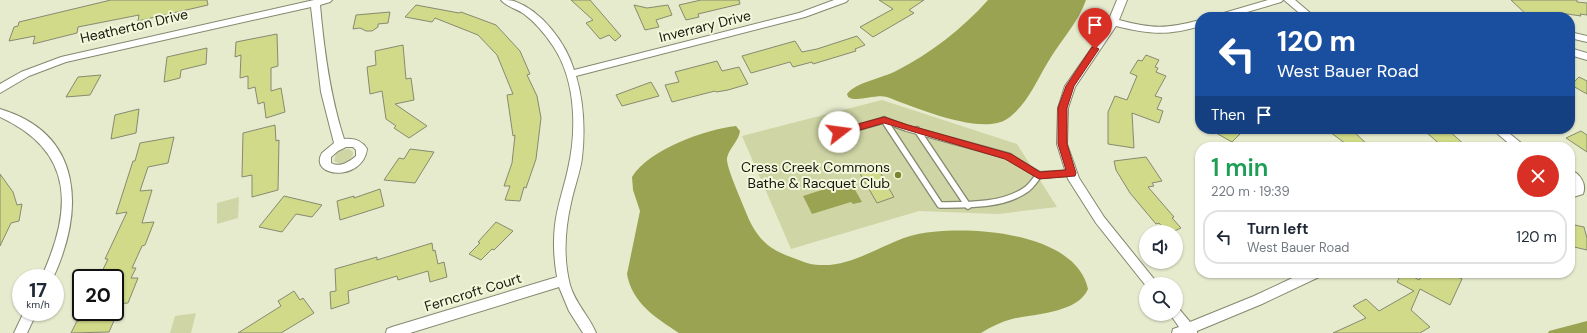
<!DOCTYPE html>
<meta charset="utf-8">
<style>
body{margin:0;font-family:"DM Sans",sans-serif;background:#f2f2f3;color:#1f2937;height:100vh;display:flex;flex-direction:column;font-size:15px;white-space:nowrap}
*{box-sizing:border-box;margin:0}
p{font-size:13px;color:#747a83}
.icon{flex:none;width:22px;height:22px;fill:none;stroke:currentColor;stroke-width:2;stroke-linecap:round;stroke-linejoin:round}
.map{position:relative;flex:1;overflow:hidden}
.side{position:absolute;left:1195px;top:142px;width:380px;height:136px;display:flex;flex-direction:column;background:#fff;border-radius:16px;box-shadow:0 1px 3px #0004}
.side>*{flex:none}
.banner{position:absolute;left:1195px;top:12px;width:380px;height:122px;border-radius:16px;box-shadow:0 1px 3px #0004;background:#1a4fa0;color:#fff;overflow:hidden}
.buttons{position:absolute;left:1139px;top:225px;display:grid;gap:8px}
.buttons a{display:grid;place-items:center;width:44px;height:44px;border-radius:50%;background:#fff;box-shadow:0 1px 3px #0004;font-size:20px}
.speed{position:absolute;left:12px;top:269px;display:flex;gap:8px;font-size:20px;font-weight:700;text-align:center}
.speed>*{display:grid;place-content:center;width:52px;height:52px;border-radius:50%;background:#fff;box-shadow:0 1px 3px #0004;line-height:1}
.speed small{font-size:10px;font-weight:400}
.speed .limit{border:2px solid #111;border-radius:6px;background:#fff;color:#111}
.pin{position:absolute;display:grid;place-items:center;width:34px;height:34px;color:#fff;margin:-41px -17px;border-radius:50% 50% 50% 0;rotate:-45deg;box-shadow:0 0 4px #0007}
.pin .icon{rotate:45deg}
.me{position:absolute;width:44px;margin:-22px;rotate:75deg;stroke-linejoin:round;filter:drop-shadow(0 0 3px #0008)}
.turn{display:flex;align-items:center;gap:14px;height:84px;padding:0 16px;font-size:18px}
.turn .icon{width:52px;height:52px;stroke-width:2.5}
.turn b{display:block;font-size:28px;line-height:34px}
.then{display:flex;align-items:center;height:38px;padding:0 16px;background:#0003;gap:8px;font-size:15px}
.round{display:grid;place-items:center;flex:none;width:42px;height:42px;border-radius:21px;background:#f2f2f3}
.headline{display:flex;align-items:center;justify-content:space-between;height:68px;padding:0 16px}
h1{font-size:24px;font-weight:600;line-height:30px;color:#1e9e55}
ul{padding:0;list-style:none}
li{display:flex;align-items:center;gap:12px;height:54px;margin:0 8px 6px;padding:0 8px;border:2px solid #e0e1e3;border-radius:16px}
li div{flex:1}
li b{display:block;font-size:15px}
li em{font-style:normal}
.map>svg:first-child{display:block}
</style>
<div class="map">
<svg width="1587" height="333" viewBox="0 0 1587 333">
<rect width="100%" height="100%" fill="#e7ebce"/>
<g fill="#cfd5a5">
<polygon points="882,100 1017,144 1057,207 998,214 919,211 791,249 742,136"/>
<path d="M349,149L353,152V154C351,162 341,166 334,161L336,153L342,150Z"/>
<polygon points="239,197 238,218 217,224 217,203"/>
<polygon points="196,313 191,333 170,333 175,316"/>
</g>
<g fill="#9aa352">
<path d="M988,0H1086C1078,23 1060,41 1048,62C1036,82 1027,105 1007,119C981,136 914,107 887,97C875,94 857,103 848,97L847,94C856,82 883,78 896,71C931,53 962,29 988,0Z"/>
<path d="M736,126L740,131C739,141 729,148 727,158C726,167 741,199 745,210C754,233 764,247 788,256C799,260 809,265 820,265C855,267 885,241 918,234C965,225 1076,231 1088,289C1078,313 1034,314 1012,319C1001,322 990,327 981,333H679C656,318 632,303 627,274L640,211L633,190L632,177C648,150 706,129 736,126Z"/>
<polygon points="850,181 862,202 853,204 851,202 812,214 803,196"/>
<polygon points="1587,321 1587,333 1548,333 1549,331"/>
</g>
<g fill="#d0da88" stroke="#878a70">
<polygon points="111,0 207,0 208,5 138,21 139,15 78,27 77,33 33,44 35,36 9,41 14,27 18,26 19,22"/>
<polygon points="571,0 590,0 621,36 615,41 609,35 600,39 586,23 593,20"/>
<polygon points="701,0 739,0 740,4 698,14 699,17 686,20 679,5"/>
<polygon points="879,0 924,0 909,10 914,13 873,37 860,27 893,9"/>
<polygon points="1511,0 1577,0 1577,2 1587,3 1587,15 1580,14 1581,16 1560,13 1559,17 1529,17"/>
<polygon points="416,5 459,13 461,12 496,25 520,51 530,74 527,75 537,96 541,118 536,159 526,188 524,187 520,201 505,200 510,186 504,186 512,163 515,135 513,136 507,95 513,94 497,55 478,35 435,18 432,22 405,17"/>
<polygon points="634,5 647,8 668,5 672,15 656,20 659,27 645,30"/>
<polygon points="390,12 388,23 378,24 378,27 372,31 366,31 360,28 353,29 356,15"/>
<polygon points="277,34 278,66 271,68 271,91 281,88 285,112 266,118 264,102 258,104 255,87 248,89 248,76 240,78 241,55 235,57 236,42"/>
<polygon points="857,36 865,45 855,49 856,51 813,64 812,62 793,67 790,62 751,73 742,56 795,41 802,52 817,49"/>
<polygon points="403,45 406,79 411,78 414,100 395,104 427,126 409,138 394,128 396,126 386,119 382,91 370,94 367,67 376,65 375,51"/>
<polygon points="207,48 206,64 181,70 180,78 164,82 167,57"/>
<polygon points="1146,55 1159,60 1155,67 1158,68 1156,72 1166,76 1155,96 1162,98 1157,109 1163,111 1159,123 1132,113 1134,148 1108,144 1108,112 1115,96 1127,100 1137,76 1130,73 1138,60 1142,61"/>
<polygon points="717,61 722,71 739,67 748,84 728,90 716,92 715,91 672,102 665,85 679,82 675,72"/>
<polygon points="101,75 90,95 66,97 78,77"/>
<polygon points="1579,77 1587,81 1587,94 1571,85"/>
<polygon points="651,82 659,96 622,106 616,95"/>
<polygon points="139,109 136,133 111,139 115,115"/>
<polygon points="275,125 276,141 279,140 278,190 252,197 252,175 242,177 243,133"/>
<polygon points="1209,129 1245,129 1232,142"/>
<polygon points="1326,129 1351,129 1370,147 1353,147 1348,143 1346,144"/>
<polygon points="1437,129 1447,129 1467,147 1443,147 1426,132"/>
<polygon points="1581,131 1587,135 1587,152 1566,138"/>
<polygon points="174,137 168,163 148,167 140,191 152,190 142,223 154,222 145,245 142,246 132,268 136,268 131,278 138,278 128,303 115,304 115,278 99,278 108,259 105,259 127,212 116,214 133,161 135,161 140,143"/>
<polygon points="410,149 434,152 415,183 384,180 399,158 404,159"/>
<polygon points="1146,157 1162,181 1152,183 1154,186 1148,187 1174,217 1172,218 1181,228 1172,232 1166,232 1159,223 1156,224 1130,193 1116,170 1114,161"/>
<polygon points="874,165 890,186 888,187 894,197 877,203 858,170"/>
<polygon points="0,174 13,192 17,205 22,204 19,221 11,223 0,246"/>
<polygon points="380,189 384,206 340,220 337,201 354,196 354,198"/>
<polygon points="284,196 322,205 312,217 296,214 282,232 259,227"/>
<polygon points="496,222 513,231 494,250 492,249 481,260 469,254 480,243 478,242"/>
<polygon points="1570,224 1584,227 1587,238 1587,250 1570,246"/>
<polygon points="432,243 433,251 435,250 438,264 444,262 447,277 430,282 428,271 398,280 397,276 348,291 349,303 331,309 330,292 336,291 335,269 377,257 377,260"/>
<polygon points="1402,273 1407,273 1419,280 1423,273 1450,273 1462,279 1450,305 1420,289 1411,310 1430,327 1420,333 1333,333 1366,318 1353,306 1366,299 1379,311 1414,291 1397,282"/>
<polygon points="294,291 300,300 303,298 314,313 281,333 238,333 281,306 278,301"/>
<polygon points="116,316 109,332 71,333 77,321"/>
</g>
<g fill="none" stroke-linecap="round" stroke-linejoin="round">
<g stroke="#84886e" stroke-width="8">
<g id="lane">
<path d="M884,120L940,205C968,205 1004,206 1027,189C1032,185 1035,180 1039,175"/>
<polyline points="917,130 968,206"/>
<polyline points="839,133 884,120 906,128 1008,156 1039,175 1072,173"/>
</g>
</g>
<g stroke="#84886e" stroke-width="2">
<g id="street">
<path d="M314,0H332L330,2L320,5C324,50 330,96 344,139C353,138 362,140 367,149C363,182 308,178 322,153L334,143L321,92L311,7L66,62L29,76L0,93V84L21,72L61,57ZM346,147H353L356,150V156C349,162 340,168 331,163V157L338,151Z"/>
<path d="M501,0C505,0 510,0 514,1C542,11 566,43 574,70L799,13L834,0H848L846,2L805,17L576,76C584,103 585,131 582,158C580,173 574,188 571,203C565,229 563,258 570,285C575,303 589,316 596,333H583L569,311L559,287L410,333H386L387,329L392,327L557,277C554,260 553,242 555,225C557,206 564,188 568,169C577,130 576,80 553,46C545,34 536,23 524,14C517,9 507,7 501,0Z"/>
<path d="M1117,0H1127L1119,20C1152,29 1167,29 1200,20V26C1168,36 1148,34 1116,26L1075,87L1068,108L1067,144L1079,178L1104,217L1158,284H1146V286L1096,223L1068,179L1057,144L1058,108L1065,86L1105,29Z"/>
<polygon points="1268,0 1283,0 1281,2 1230,17 1215,17 1217,15"/>
<polygon points="1284,0 1295,0 1315,17 1304,17"/>
<polygon points="1570,32 1587,36 1587,42 1570,38"/>
<polygon points="1570,48 1587,53 1587,60 1570,55"/>
<path d="M0,109C84,134 84,211 53,278H41C72,211 76,152 0,117Z"/>
<polygon points="1492,129 1504,129 1526,147 1513,147"/>
<path d="M1570,170C1580,173 1587,184 1583,194L1570,198V190L1574,188V184L1570,180Z"/>
<polygon points="1303,273 1321,273 1319,277 1262,304 1197,331 1197,333 1172,333 1173,329 1179,327 1170,314 1176,314 1176,309 1180,310 1190,322 1254,296"/>
<polygon points="24,312 37,312 27,333 14,333"/>
</g>
</g>
<use href="#lane" stroke="#fff" stroke-width="5.5"/>
<use href="#street" fill="#fff" fill-rule="evenodd"/>
</g>
<polygon fill="#d93025" stroke="#8d1f18" points="1092,47 1095,47 1099,49 1074,86 1067,108 1067,144 1076,173 1075,176 1039,179 1005,159 884,123 839,136 835,132 836,130 884,117 908,125 1011,154 1040,172 1066,170 1058,144 1058,108 1066,86"/>
<circle fill="#7d8430" stroke="#f4f8db" stroke-width="1.5" cx="898" cy="175" r="4"/>
<g text-anchor="middle" dominant-baseline="central" stroke-width="4" stroke-linejoin="round" paint-order="stroke">
<g font-size="14" fill="#17190f" stroke="#f4f8db">
<text transform="translate(134 26) rotate(-13)">Heatherton Drive</text>
<text transform="translate(705 26) rotate(-14)">Inverrary Drive</text>
<text transform="translate(473 292) rotate(-17)">Ferncroft Court</text>
</g>
<g font-size="14" fill="#17190f" stroke="#f4f8db" text-anchor="end">
<text x="890" y="167">Cress Creek Commons<tspan x="890" dy="16">Bathe &amp; Racquet Club</tspan></text>
</g>
</g>
</svg>
<div class="buttons">
<a><svg class="icon" aria-label="sound" viewBox="0 0 24 24"><path d="M4 9h4l5-4v14l-5-4H4zM17 9q2 3 0 6"/></svg></a>
<a><svg class="icon" aria-label="search" viewBox="0 0 24 24"><circle cx="10" cy="10" r="6"/><path d="M15 15l6 6"/></svg></a>
</div>
<div class="speed"><div>17<small>km/h</small></div><div class="limit">20</div></div>
<div class="pin" style="left:1095px;top:49px;background:#d93025"><svg class="icon" aria-label="arrive" viewBox="0 0 24 24"><path d="M6 21V4h12l-3 4 3 4H6"/></svg></div>
<svg class="me" style="left:839px;top:132px" viewBox="-20 -20 40 40"><circle r="19" fill="#fff"/><path d="M0-13L10 11 0 6-10 11z" fill="#d93025"/></svg>
<div class="banner">
<div class="turn"><svg class="icon" aria-label="left" viewBox="0 0 24 24"><path d="M17 20v-9H6M10 6l-5 5 5 5"/></svg><div><b>120 m</b>West Bauer Road</div></div>
<div class="then">Then<svg class="icon" aria-label="arrive" viewBox="0 0 24 24"><path d="M6 21V4h12l-3 4 3 4H6"/></svg></div>
</div>
<section class="side">
<div class="headline"><div><h1>1 min</h1><p>220 m · 19:39</p></div><a class="round" style="background:#d93025;color:#fff"><svg class="icon" aria-label="close" viewBox="0 0 24 24"><path d="M6 6l12 12M18 6L6 18"/></svg></a></div>
<ul>
<li><svg class="icon" aria-label="left" viewBox="0 0 24 24"><path d="M17 20v-9H6M10 6l-5 5 5 5"/></svg><div><b>Turn left</b><p>West Bauer Road</p></div><em>120 m</em></li>
</ul>
</section>
</div>
